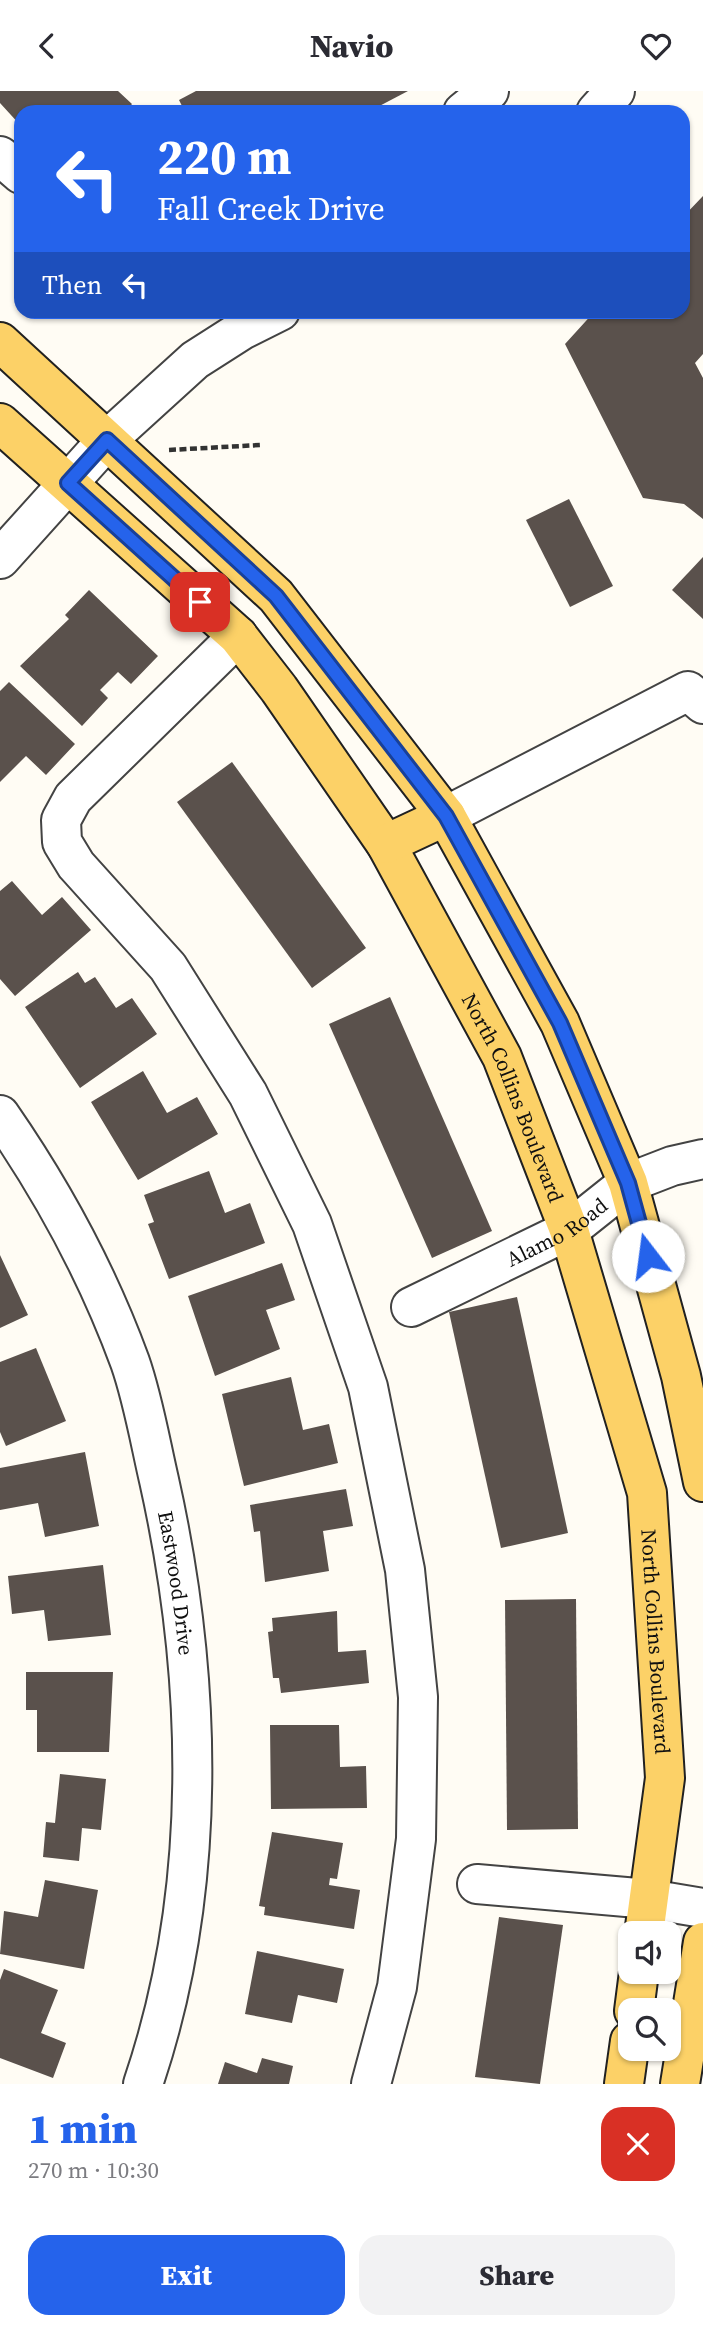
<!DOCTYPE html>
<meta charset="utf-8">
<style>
body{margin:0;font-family:"Source Serif 4",serif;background:#f2f2f3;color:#2b2b33;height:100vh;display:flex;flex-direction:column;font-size:26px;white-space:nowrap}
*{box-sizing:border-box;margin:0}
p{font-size:23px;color:#7c7c81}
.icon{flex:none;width:38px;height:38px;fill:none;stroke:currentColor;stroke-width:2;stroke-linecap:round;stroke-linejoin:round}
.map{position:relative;height:1993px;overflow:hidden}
.side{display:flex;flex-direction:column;background:#fff;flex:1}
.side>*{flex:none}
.top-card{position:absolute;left:14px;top:14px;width:676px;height:214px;border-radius:21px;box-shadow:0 2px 5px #0004;background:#2563eb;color:#fff;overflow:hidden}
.controls{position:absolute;left:618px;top:1830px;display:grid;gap:14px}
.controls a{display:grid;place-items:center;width:63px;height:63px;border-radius:14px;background:#fff;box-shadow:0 2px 5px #0004;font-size:35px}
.pin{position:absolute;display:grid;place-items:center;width:60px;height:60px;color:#fff;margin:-30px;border-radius:14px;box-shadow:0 4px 10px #0006}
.me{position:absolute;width:77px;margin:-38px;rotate:345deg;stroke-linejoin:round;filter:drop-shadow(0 0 5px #0008)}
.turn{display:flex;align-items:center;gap:24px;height:147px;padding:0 28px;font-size:32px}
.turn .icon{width:91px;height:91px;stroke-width:2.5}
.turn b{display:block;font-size:49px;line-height:60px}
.then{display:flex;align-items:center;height:66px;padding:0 28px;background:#0003;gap:14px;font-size:26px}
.round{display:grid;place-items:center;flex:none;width:74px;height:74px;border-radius:21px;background:#f2f2f3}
.summary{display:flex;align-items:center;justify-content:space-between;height:119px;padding:0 28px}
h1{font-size:42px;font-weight:800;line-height:52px;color:#2563eb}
.cta{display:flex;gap:14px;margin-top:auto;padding:14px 28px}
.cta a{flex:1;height:80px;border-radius:21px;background:#2563eb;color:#fff;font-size:28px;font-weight:800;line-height:80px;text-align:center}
.cta a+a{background:#f2f2f3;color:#2b2b33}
header{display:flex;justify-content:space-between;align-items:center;height:91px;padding:0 28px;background:#fff;font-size:32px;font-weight:800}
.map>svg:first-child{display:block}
</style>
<header><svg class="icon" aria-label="back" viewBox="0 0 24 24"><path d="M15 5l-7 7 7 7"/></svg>Navio<svg class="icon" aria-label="heart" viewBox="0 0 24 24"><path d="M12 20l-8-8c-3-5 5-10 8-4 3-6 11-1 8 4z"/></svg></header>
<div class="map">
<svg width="703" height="1993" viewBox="0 0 703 1993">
<rect width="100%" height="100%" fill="#fffcf4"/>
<g fill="#5a514c">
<polygon points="0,0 118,0 132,13 128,18 131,21 21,21 21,35 0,12"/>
<polygon points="196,0 408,0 368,21 185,21 179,9"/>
<polygon points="703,105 703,263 695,272 703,287 703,428 684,413 643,407 565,253 595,220 682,220 682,127"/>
<polygon points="569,408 613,495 570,516 526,429"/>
<polygon points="703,466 703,528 672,499"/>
<polygon points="89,499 158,565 131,593 118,581 100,599 108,607 82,635 20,575 69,528 65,524"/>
<polygon points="9,591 75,653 46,684 26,665 0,691 0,600"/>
<polygon points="232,671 366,857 312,897 177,711"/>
<polygon points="12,790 42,824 62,806 91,839 15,905 0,888 0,800"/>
<polygon points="78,881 85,892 95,886 116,917 132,907 157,943 80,997 25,916"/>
<polygon points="390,906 492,1140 432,1167 329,933"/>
<polygon points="143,980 167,1022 197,1006 218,1043 138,1089 91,1011"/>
<polygon points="209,1080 225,1122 250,1112 265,1152 169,1188 148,1133 154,1131 144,1104"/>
<polygon points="0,1164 28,1224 0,1237"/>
<polygon points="282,1172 295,1209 266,1219 280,1258 215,1285 188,1205"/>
<polygon points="517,1206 568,1442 501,1457 449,1221"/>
<polygon points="36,1257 66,1330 6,1355 0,1341 0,1271"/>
<polygon points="291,1286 303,1339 329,1333 338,1372 244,1395 222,1303"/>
<polygon points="85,1361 99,1435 45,1446 38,1412 0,1419 0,1377"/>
<polygon points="346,1398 353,1435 323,1440 329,1480 265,1491 260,1440 254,1441 250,1414"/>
<polygon points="103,1474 111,1544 48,1550 44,1519 12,1523 8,1485"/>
<polygon points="576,1508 578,1738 507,1739 505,1509"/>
<polygon points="337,1520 338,1561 366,1559 369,1592 281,1602 279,1587 273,1587 268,1541 273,1540 272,1527"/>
<polygon points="26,1581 113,1581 109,1661 37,1661 37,1619 26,1619"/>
<polygon points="270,1634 339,1634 340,1676 366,1675 367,1717 271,1718"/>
<polygon points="60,1683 106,1688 101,1739 82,1737 79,1770 43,1766 46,1731 55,1732"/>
<polygon points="272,1741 343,1752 337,1788 330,1787 329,1794 360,1799 354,1838 264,1824 265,1816 259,1815"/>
<polygon points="45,1789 98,1799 84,1878 0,1863 4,1820 38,1826"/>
<polygon points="499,1826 563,1834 540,1993 475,1986"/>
<polygon points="257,1860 344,1878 337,1912 298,1904 292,1932 245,1923"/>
<polygon points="4,1878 58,1899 41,1942 66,1952 53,1987 0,1967 0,1889"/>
<polygon points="262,1967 293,1975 289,1993 218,1993 225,1971 257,1982"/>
</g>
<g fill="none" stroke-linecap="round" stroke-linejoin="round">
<g stroke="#434343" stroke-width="42">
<g id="minor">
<polyline points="463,21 489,0"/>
<polyline points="596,21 615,0"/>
<polyline points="0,65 21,83"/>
<polyline points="0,468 107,349 195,269 242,239 280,220"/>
<polyline points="238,545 73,707 61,729 62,751 76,774 168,876 248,1003 312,1133 368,1296 405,1479 418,1606 416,1748 397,1896 371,1993"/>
<polyline points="446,725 688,600 703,613"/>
<path id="s1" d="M0,1024C54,1102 97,1181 130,1271C143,1308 150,1350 159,1389C203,1586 209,1799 143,1993"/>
<path id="s2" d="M411,1216L569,1139L628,1092L672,1075L703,1068"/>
<polyline points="477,1793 649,1808 703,1817"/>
</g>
</g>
<g stroke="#212121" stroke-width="42">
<g id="major">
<polyline points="0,251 276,505 446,725 560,932 628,1092 681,1285 703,1391"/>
<path id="s3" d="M0,332L238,545L279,598L386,753L502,966L569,1139L647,1402L665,1687L644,1843"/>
<polyline points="386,753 446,725"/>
<polyline points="634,1920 639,1881"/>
<polyline points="624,1993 630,1950"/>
<polyline points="680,1993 703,1851"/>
</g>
</g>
<polyline stroke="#323232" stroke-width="4.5" stroke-dasharray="7 3.5" stroke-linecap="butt" points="169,359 260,354"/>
<use href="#minor" stroke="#fff" stroke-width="38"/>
<use href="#major" stroke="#fcd167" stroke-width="38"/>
</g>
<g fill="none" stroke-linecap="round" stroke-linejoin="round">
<g stroke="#184099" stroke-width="18">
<polyline id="route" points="200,511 68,392 107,349 276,505 446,725 560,932 628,1092 648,1165"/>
</g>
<use href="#route" stroke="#2563eb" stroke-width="12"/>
</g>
<g text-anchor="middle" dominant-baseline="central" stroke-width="7" stroke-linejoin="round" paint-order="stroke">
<g font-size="21" fill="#101010" stroke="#fff">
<text stroke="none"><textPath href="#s3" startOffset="859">North Collins Boulevard</textPath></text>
<text stroke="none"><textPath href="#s2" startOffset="164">Alamo Road</textPath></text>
<text stroke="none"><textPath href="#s1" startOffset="506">Eastwood Drive</textPath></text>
<text stroke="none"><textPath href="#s3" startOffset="1426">North Collins Boulevard</textPath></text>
</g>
</g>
</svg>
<div class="controls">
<a><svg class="icon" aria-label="sound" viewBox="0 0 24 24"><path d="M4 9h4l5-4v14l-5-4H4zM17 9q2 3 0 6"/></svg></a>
<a><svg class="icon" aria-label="search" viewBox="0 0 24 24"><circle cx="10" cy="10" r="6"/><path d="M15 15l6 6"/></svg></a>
</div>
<div class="pin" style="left:200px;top:511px;background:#d93025"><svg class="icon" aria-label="arrive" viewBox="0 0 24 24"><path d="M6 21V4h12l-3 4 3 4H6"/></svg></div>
<svg class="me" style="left:648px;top:1165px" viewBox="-20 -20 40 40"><circle r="19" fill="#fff"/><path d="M0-13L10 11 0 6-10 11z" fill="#2563eb"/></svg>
<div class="top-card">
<div class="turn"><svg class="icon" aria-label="left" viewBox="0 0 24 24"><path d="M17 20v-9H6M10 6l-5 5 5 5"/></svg><div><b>220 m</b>Fall Creek Drive</div></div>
<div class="then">Then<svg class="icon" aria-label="left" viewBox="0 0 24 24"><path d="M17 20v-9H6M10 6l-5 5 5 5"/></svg></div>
</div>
</div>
<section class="side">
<div class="summary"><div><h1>1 min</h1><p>270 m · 10:30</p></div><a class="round" style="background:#d93025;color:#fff"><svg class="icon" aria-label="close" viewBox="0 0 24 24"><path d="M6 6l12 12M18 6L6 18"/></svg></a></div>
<div class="cta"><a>Exit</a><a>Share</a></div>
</section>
